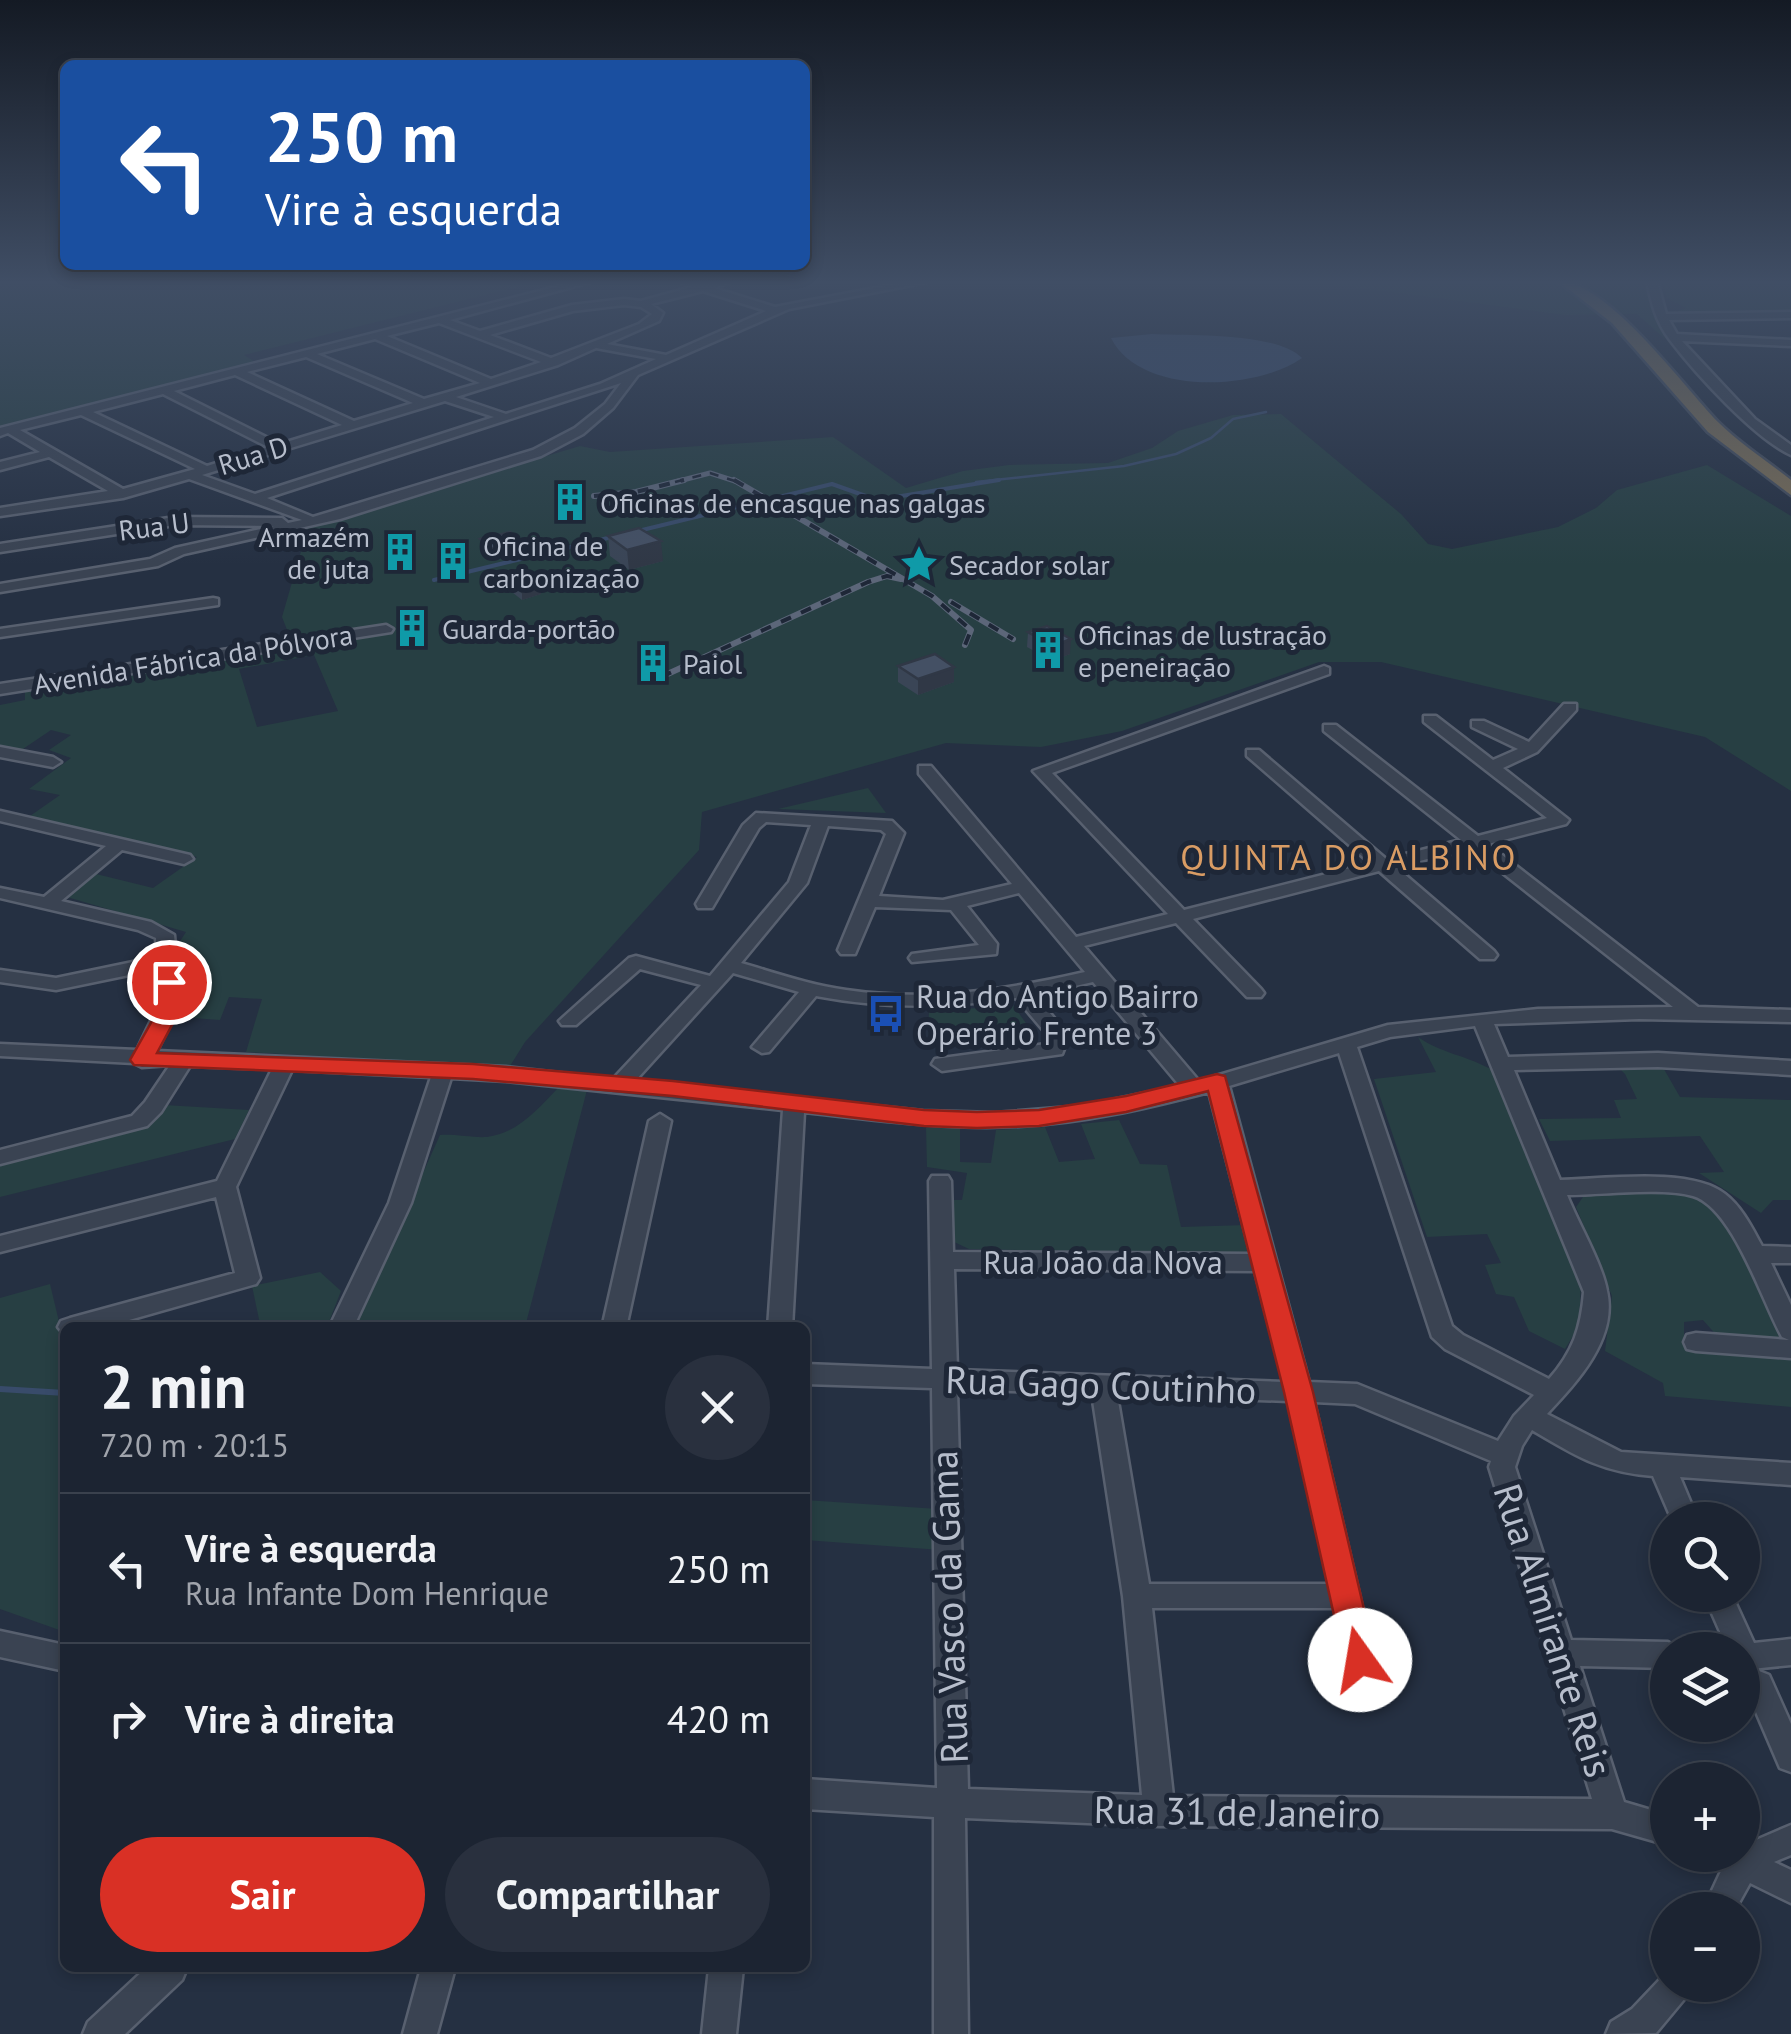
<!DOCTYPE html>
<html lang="pt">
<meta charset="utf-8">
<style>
body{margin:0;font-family:"PT Sans",sans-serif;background:#29303e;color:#f1f3f6;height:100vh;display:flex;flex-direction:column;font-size:38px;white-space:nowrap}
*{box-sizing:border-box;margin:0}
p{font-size:32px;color:#a0a4ac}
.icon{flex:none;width:55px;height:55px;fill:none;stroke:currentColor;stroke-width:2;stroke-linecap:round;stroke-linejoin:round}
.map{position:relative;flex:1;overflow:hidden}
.drawer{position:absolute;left:60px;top:1322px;width:750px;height:650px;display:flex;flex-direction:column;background:#1c2432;border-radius:15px;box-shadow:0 5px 15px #0003,0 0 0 2px #3a414d}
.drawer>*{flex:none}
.banner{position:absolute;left:60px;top:60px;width:750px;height:210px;border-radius:15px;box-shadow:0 5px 15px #0003,0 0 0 2px #3a414d;background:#1a4fa0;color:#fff;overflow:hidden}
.fabs{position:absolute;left:1650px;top:1502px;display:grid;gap:20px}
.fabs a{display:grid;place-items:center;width:110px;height:110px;border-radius:50%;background:#1c2432;box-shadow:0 5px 15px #0003,0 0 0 2px #3a414d;font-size:50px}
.pin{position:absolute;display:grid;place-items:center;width:85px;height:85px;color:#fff;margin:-42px;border:5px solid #fff;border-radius:50%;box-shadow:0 2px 10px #0007}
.me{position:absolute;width:110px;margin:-55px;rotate:347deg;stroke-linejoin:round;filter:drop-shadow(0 0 8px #0008)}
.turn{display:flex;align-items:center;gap:35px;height:210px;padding:0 40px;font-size:45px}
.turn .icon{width:130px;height:130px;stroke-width:2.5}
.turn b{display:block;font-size:70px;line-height:85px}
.round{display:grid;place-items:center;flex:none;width:105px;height:105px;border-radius:52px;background:#29303e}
.summary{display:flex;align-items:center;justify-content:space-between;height:170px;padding:0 40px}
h1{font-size:60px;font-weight:800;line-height:75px}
.action{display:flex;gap:20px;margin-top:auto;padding:20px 40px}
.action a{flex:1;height:115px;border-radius:60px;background:#d93025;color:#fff;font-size:40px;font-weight:800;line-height:115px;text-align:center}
.action a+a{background:#29303e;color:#f1f3f6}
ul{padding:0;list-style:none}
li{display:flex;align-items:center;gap:30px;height:150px;padding:0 40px;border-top:2px solid #3a414d}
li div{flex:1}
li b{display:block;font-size:38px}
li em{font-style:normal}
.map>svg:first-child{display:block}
</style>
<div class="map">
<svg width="1791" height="2034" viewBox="0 0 1791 2034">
<rect width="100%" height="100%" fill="#253042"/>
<g fill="#273f43" fill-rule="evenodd">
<polygon points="0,281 541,281 244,355 257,363 0,429"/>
<polygon points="1308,281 1648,281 1649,303 1665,339 1637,314 1565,315"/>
<polygon points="1663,281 1791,281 1791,314 1671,314 1686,308 1667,298"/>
<path d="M1281,414L1401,514L1428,544L1452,549L1558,527L1596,508L1617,490L1707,465L1791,516V791L1705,737L1381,662H1319L1122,731L1041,747L946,743L702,812L699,850L525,1042L510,1066L246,1052L262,999L229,997L220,1020L179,1017L175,949L186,932L67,897L92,873L153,888L197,857L30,816L60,795L29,789L71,758L49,750L71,735L51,730L20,751L0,747V705L25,700V689L293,645L282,617L308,527L580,446L610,452L833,437L906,488L963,471L1009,465L1108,463L1152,448L1178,431L1233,415ZM314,655L338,711L257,727L239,669Z"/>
<polygon points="868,788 886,813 778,809"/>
<polygon points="1013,1005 1038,1040 928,1043 929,1012"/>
<path d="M1418,1037C1440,1053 1469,1056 1494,1071L1581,1281L1579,1326L1565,1349L1529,1331L1514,1297L1496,1294L1485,1265L1501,1263L1487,1234L1427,1237L1374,1079L1436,1072Z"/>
<polygon points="1615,1064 1661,1064 1680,1097 1791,1100 1791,1200 1773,1200 1761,1213 1699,1173 1724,1172 1700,1136 1550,1141 1539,1119 1621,1118 1614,1100 1637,1099 1625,1074"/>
<path d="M558,1088L587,1090L525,1327H354L440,1135C455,1134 474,1138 487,1137C518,1133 538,1109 558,1088Z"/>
<polygon points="164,1105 249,1110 235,1139 0,1197 0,1162"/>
<polygon points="1119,1120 1140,1164 1167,1165 1181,1227 1247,1225 1253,1255 969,1249 950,1240 950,1200 962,1200 967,1173 927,1167 926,1128 960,1128 960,1162 991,1163 996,1130 1045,1127 1059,1162 1095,1159 1081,1124"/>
<polygon points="1685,1192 1697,1195 1724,1214 1785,1337 1781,1341 1718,1337 1703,1320 1684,1322 1684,1346 1791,1356 1791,1407 1665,1396 1663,1383 1605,1351 1612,1296 1576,1207 1583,1197 1592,1194"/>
<polygon points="320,1272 341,1291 327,1327 249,1327 260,1324 252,1286"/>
<polygon points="50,1284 65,1347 65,1632 0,1609 0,1298"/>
<polygon points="805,1500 938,1509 941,1550 805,1540"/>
</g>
<path fill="#384b6a" d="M1152,334C1189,336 1276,332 1302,358C1255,391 1140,396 1111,338Z"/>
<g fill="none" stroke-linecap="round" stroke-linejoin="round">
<polyline stroke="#384b6a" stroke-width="2.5" points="976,482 1124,466 1176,454 1211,438 1233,419 1266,412"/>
<g stroke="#384b6a" stroke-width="4">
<polyline points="638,531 832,484 877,500 999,480"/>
<polyline points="434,580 612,537"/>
</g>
<polyline stroke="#384b6a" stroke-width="6" points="0,1389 65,1393"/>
<g stroke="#58606f" stroke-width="5">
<g id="minor">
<path d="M579,281H594L450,320L480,331L572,305L624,299L641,301L692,287L677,281L703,284L733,281L714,288L775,307L912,281H932L789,309L638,375L613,408L583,434L541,456L340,519L184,554L158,566L0,592V584L150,559L175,548L274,526L175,525L0,552V544L175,517L282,518L288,523L302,520L189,479L123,498L0,516V508L108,491L49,457L0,470V462L40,452L8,433L0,436V428ZM703,291L766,311L666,355L607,344L659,321L663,313L651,304ZM624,305L641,307L652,314L639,324L551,358L490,335L573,311ZM439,323L541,362L491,379L387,336ZM375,339L480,383L424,399L317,354ZM596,348L656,359L600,384L506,414L456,397L558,365ZM306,357L413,403L354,421L247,372ZM235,375L342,425L280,444L174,391ZM621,383L605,404L575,428L533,450L313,517L267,498ZM163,394L268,447L207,466L93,412ZM445,401L494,417L255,494L202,475ZM81,415L195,469L123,489L20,430Z"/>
<path d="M1647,281H1657L1666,314L1791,312V318L1669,320L1677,334L1791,340V346L1682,341L1755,419L1791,445V455C1754,438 1695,373 1670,340C1656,322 1651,302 1647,281Z"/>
<polygon points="213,598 218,599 218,605 0,637 0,629"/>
<polygon points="386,625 393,629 391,632 0,694 0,684"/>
<path d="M1324,666L1329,668V674L1052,773L1184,910L1370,863L1247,756V750H1259L1386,859L1461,840L1324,731V725H1336L1478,836L1547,818L1424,722V716H1436L1493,760L1518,749L1472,727V721H1484L1529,742L1564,704H1576V710L1537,752L1503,768L1569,820L1566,824L1488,844L1698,1007L1791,1010V1022L1639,1019L1494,1024L1508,1057L1658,1053L1791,1061V1075L1658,1067L1514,1070L1560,1180C1604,1179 1691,1167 1725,1194C1742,1207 1752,1228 1762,1246L1791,1247V1263H1771L1791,1305V1358L1696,1351L1687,1349L1684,1342L1687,1335L1696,1333L1789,1340L1782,1337C1762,1301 1733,1208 1693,1196C1662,1187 1600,1195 1567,1195C1578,1223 1602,1263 1607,1291C1618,1339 1576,1383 1547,1414L1621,1452L1791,1463V1485L1680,1477L1698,1520H1672L1653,1476C1601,1472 1576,1456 1532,1430L1522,1446L1515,1467L1571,1640L1668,1642L1680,1650H1668V1668L1580,1666L1624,1802L1668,1815V1845L1612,1829L1159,1826L965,1818L968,2034H934V1817L805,1809V1779L937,1788L932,1388L805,1384V1364L932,1369L929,1181L932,1176H948L951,1181L953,1252L1251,1254L1209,1092C1147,1108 1084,1123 1020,1126C948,1130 876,1120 804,1112L792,1328H768L783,1110L506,1081L451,1078L411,1203L353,1328H329L389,1203L431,1077L292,1070L236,1187L260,1278L256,1284L101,1328H65V1335L58,1327L61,1321L70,1318L235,1273L216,1197L0,1252V1236L217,1181L272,1069L190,1066L161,1112L147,1126L0,1164V1150L132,1116L145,1102L170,1065L142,1067L134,1063L0,1056V1044L137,1050L160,1002L158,969L56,990L0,982V970L56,978L157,957L156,938L138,930L0,898V888L44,897L106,846L0,821V811L190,855L193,859L184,864L122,850L61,901L151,922L174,935L180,1002L157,1051L506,1067L613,1079L701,985L640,969L576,1025H562L559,1021L629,958L636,956L710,976L789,882L811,825L766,822L759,828L712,908H698L696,904L743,825L756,813L892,821L904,833L879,896L943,900L1012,884L919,774V766H931L1076,937L1168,914L1033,771ZM828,826L881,830L886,834L838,950L841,954H855L875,907L951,910L979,945L912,954L909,958L912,962L996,954L997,944L967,906L1019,893L1085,972C1007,990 926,1002 846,990C810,985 776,973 741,963L807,883ZM1471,848L1673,1007L1538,1009L1388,1025L1199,1081L1084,946L1176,923L1247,997H1261L1264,993L1261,989L1193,919L1379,871L1480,959H1494L1497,955L1494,951L1396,867ZM733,973L799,992L752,1047L762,1053L769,1052L816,996C884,1009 949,1008 1016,998L1049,1037L1046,1044L935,1059L932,1064L942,1071L1062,1054L1069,1036L1035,995L1093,982L1180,1086L1083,1106L995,1113L923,1111L635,1081ZM1475,1026L1584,1292C1581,1328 1573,1352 1549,1379L1463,1335L1452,1326L1357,1047L1390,1037ZM1339,1053L1432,1337L1445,1349L1534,1395L1514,1416L1498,1441L1357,1384L1309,1382L1229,1086ZM954,1269L1255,1271L1284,1382L957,1370ZM957,1389L1092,1394L1123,1596L1142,1795L968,1789ZM1117,1395L1288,1401L1329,1584H1149ZM1314,1402L1355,1404L1491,1461L1489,1467L1592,1799L1173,1796L1152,1608H1334L1357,1701L1367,1705L1377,1701L1382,1692Z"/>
<polygon points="0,747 53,757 61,762 53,767 0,757"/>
<polygon points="660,1114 671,1121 626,1328 602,1328 649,1121"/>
<polygon points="1704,1595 1732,1595 1754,1643 1791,1639 1791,1665 1742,1670 1742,1650 1728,1650"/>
<polygon points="0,1631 65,1645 65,1671 0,1657"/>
<polygon points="1759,1671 1769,1675 1791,1724 1791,1772 1780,1768 1744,1684 1749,1675"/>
<polygon points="1791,1825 1791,1855 1774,1862 1791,1870 1791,1903 1750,1883 1735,1910 1703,1910 1722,1869 1716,1866 1711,1855 1742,1855 1742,1846"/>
<polygon points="146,1968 187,1968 182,1980 125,2034 83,2034 88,2022"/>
<polygon points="421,1968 455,1968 437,2034 403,2034"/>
<polygon points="709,1968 743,1968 736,2034 702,2034"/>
<polygon points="1668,1971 1668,1985 1691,1985 1686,1997 1656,2033 1606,2034 1611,2022 1632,2009"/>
</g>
</g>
<g stroke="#444d5c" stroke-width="5">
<path id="highway" d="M1558,281C1607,281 1683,386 1718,422C1739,443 1767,461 1791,480V495L1708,432L1612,323Z"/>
</g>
<use href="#minor" fill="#3a4352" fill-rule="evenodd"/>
<use href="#highway" fill="#786c56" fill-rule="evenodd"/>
<g stroke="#5c6679" stroke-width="5">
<polyline id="rail-far1" points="675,482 710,473 738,482"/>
</g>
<g stroke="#5c6679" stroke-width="6">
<g id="rail">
<polyline points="734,480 932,596 971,630 965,645"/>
<polyline points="594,496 636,492 684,480"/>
<polyline points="951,602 1013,639"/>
<polyline points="661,677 868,582 887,576 901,579"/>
</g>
</g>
<use href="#rail-far1" stroke="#1e2737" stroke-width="2.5" stroke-dasharray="9" stroke-linecap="butt"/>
<use href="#rail" stroke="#1e2737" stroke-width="4" stroke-dasharray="11" stroke-linecap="butt"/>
</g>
<g fill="#3a4556">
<polygon points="608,536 663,561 629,570 610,556"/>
<polygon points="480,539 524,542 524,549 495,557 481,546"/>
<polygon points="503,578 540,587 541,594 522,600 504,586"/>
<polygon points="1028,632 1070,654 1052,661 1027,647"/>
<polygon points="898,666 954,682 918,695 898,682"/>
</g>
<g fill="#303846">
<polygon points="661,541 663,561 629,570 627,550"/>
<polygon points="524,542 524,549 495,557 494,550"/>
<polygon points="540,587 541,594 522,600 522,592"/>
<polygon points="1071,639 1070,654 1052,661 1053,646"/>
<polygon points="954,667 954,682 918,695 918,679"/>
</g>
<g fill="#445064" stroke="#303846" stroke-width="2.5">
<polygon points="639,528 661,541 627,550 608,536"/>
<polygon points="510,532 524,542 494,550 480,539"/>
<polygon points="521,573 540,587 522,592 503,578"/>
<polygon points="1047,626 1071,639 1053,646 1028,632"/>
<polygon points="935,654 954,667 918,679 898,666"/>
</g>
<linearGradient id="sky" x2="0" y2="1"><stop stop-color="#141a24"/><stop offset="0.5" stop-color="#404e65"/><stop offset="1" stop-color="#404e65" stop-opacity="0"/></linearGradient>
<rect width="1791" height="565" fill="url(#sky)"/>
<polygon fill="#d93025" stroke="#8d1f18" stroke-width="2.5" points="169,975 180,982 179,1012 157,1053 473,1064 673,1081 924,1110 977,1112 1039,1110 1126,1096 1217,1074 1225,1076 1313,1392 1376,1660 1372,1670 1360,1675 1348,1670 1344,1660 1284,1392 1208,1091 1126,1112 1039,1126 977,1128 924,1126 673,1096 473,1079 134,1065 130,1060 157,1012 158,982"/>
<defs>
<g id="building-bare" transform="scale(3)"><path d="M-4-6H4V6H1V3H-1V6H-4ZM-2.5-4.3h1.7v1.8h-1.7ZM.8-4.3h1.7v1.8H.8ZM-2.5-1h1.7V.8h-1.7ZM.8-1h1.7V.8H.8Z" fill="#0f9aa8" stroke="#1e2737" stroke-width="2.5" paint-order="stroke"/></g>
<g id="sight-bare" transform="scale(3)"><path d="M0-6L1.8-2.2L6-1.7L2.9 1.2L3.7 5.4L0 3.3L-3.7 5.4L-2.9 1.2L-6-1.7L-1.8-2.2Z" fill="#0f9aa8" stroke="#1e2737" stroke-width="2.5" paint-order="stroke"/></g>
<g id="bus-bare" transform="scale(3)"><path d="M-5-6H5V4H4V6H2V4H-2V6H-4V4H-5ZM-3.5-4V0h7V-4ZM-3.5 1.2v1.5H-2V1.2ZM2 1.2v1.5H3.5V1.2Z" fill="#1a4fb4" stroke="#1e2737" stroke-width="2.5" paint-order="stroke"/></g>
</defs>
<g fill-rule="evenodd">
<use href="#building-bare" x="570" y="502"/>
<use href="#building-bare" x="400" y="552"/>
<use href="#building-bare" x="453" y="561"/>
<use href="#sight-bare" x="919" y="564"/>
<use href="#building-bare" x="412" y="628"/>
<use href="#building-bare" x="1048" y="650"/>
<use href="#building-bare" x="653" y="663"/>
<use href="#bus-bare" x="886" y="1014"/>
</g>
<g text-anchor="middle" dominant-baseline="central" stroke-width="10" stroke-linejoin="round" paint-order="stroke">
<g font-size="28" fill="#b7becc" stroke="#1e2737">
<text transform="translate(253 455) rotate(-17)">Rua D</text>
<text transform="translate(154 526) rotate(-7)">Rua U</text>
<text transform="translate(193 659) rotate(-9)">Avenida Fábrica da Pólvora</text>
</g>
<g font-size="28" fill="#b7becc" stroke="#1e2737" text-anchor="start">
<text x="600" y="502">Oficinas de encasque nas galgas</text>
<text x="370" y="536" text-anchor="end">Armazém<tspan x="370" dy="32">de juta</tspan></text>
<text x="483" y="545">Oficina de<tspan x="483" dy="32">carbonização</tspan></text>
<text x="949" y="564">Secador solar</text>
<text x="442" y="628">Guarda-portão</text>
<text x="1078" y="634">Oficinas de lustração<tspan x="1078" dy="32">e peneiração</tspan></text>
<text x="683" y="663">Paiol</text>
</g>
<g font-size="32" fill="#b7becc" stroke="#1e2737" text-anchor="start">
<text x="916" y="996">Rua do Antigo Bairro<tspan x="916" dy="37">Operário Frente 3</tspan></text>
</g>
<g font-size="32" fill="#b7becc" stroke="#1e2737">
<text x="1103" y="1262">Rua João da Nova</text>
</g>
<g font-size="35" letter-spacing="2.5" fill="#d99c64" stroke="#1e2737">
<text x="1349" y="857">QUINTA DO ALBINO</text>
</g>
<g font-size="38" fill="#b7becc" stroke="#1e2737">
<text transform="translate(1101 1384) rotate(2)">Rua Gago Coutinho</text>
<text transform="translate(948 1607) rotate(-92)">Rua Vasco da Gama</text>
<text transform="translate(1554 1630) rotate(72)">Rua Almirante Reis</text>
<text transform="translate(1237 1811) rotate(1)">Rua 31 de Janeiro</text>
</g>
</g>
</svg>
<div class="fabs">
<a><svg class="icon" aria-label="search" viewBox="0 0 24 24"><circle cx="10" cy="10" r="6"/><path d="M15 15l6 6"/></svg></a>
<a><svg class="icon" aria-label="layers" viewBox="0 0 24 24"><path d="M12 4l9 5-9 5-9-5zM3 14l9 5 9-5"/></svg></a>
<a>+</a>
<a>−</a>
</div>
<div class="pin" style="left:169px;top:982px;background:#d93025"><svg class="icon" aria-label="arrive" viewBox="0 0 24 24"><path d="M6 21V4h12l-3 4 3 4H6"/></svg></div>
<svg class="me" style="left:1360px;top:1660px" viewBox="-20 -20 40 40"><circle r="19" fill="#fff"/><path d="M0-13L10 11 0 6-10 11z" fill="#d93025"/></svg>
<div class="banner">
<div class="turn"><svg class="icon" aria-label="left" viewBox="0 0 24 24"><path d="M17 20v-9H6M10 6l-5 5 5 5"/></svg><div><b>250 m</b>Vire à esquerda</div></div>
</div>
<section class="drawer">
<div class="summary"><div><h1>2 min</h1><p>720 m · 20:15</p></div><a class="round"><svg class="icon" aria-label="close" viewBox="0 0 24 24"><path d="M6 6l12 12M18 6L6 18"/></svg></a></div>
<ul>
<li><svg class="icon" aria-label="left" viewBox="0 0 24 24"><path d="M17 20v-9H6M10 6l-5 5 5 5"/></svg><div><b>Vire à esquerda</b><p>Rua Infante Dom Henrique</p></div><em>250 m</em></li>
<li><svg class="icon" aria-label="right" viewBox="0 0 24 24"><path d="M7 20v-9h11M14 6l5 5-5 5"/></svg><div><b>Vire à direita</b></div><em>420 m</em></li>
</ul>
<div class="action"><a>Sair</a><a>Compartilhar</a></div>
</section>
</div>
